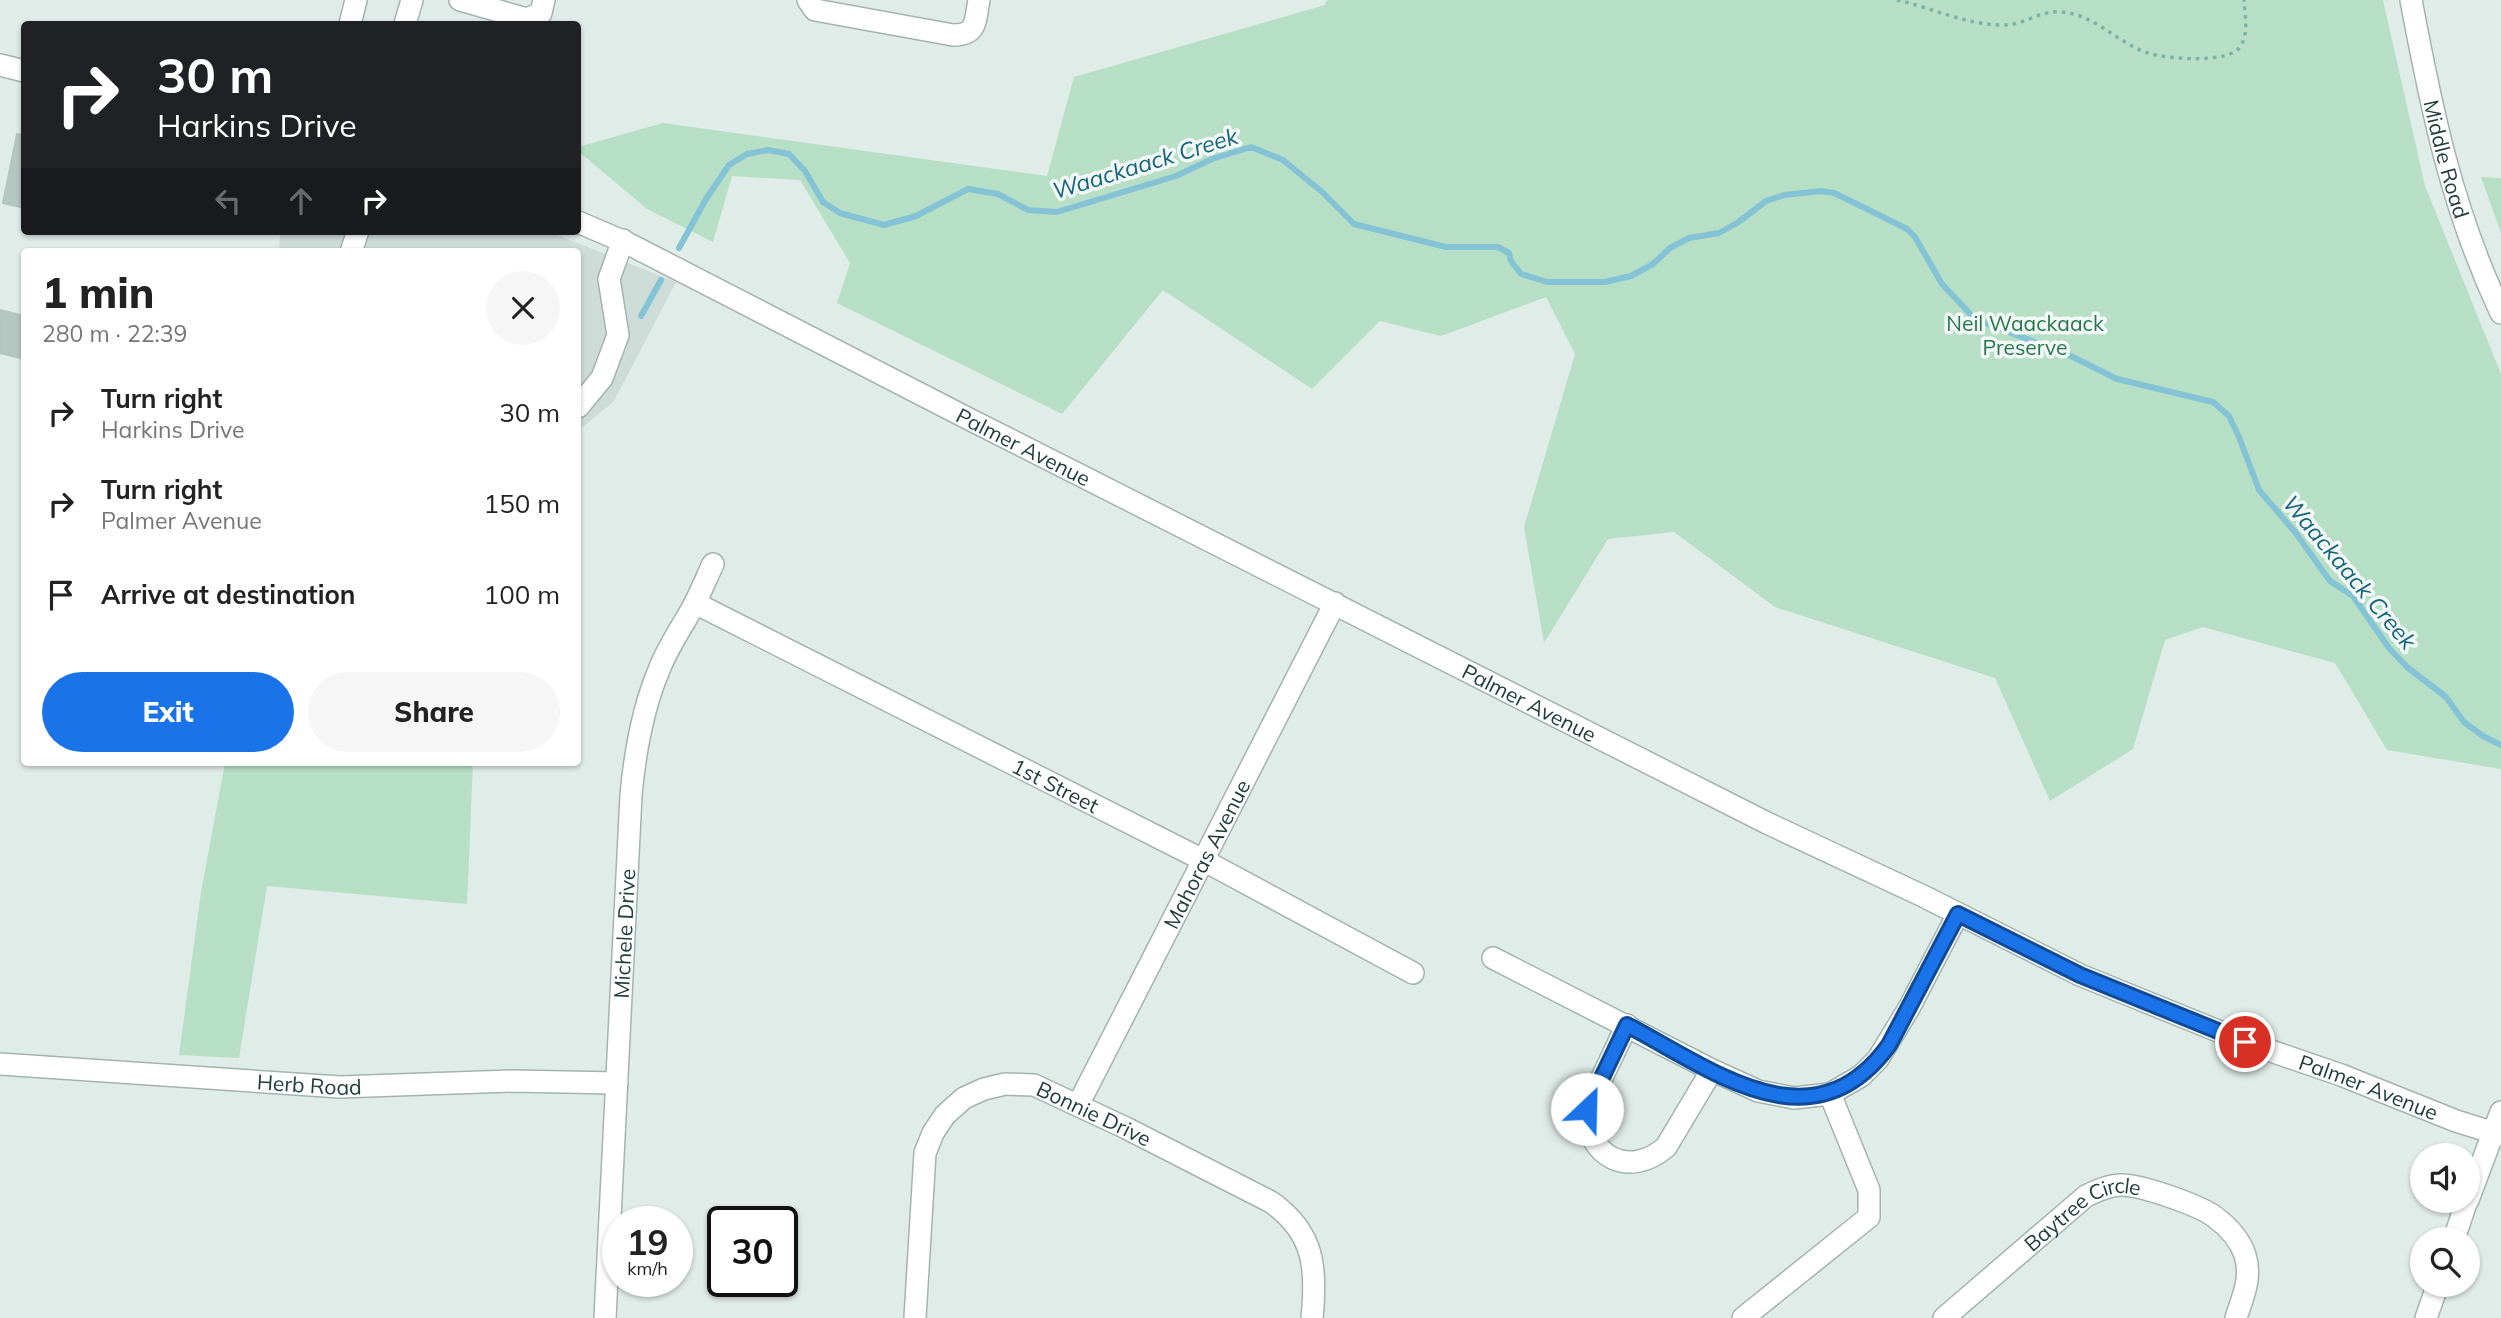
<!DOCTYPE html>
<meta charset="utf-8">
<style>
body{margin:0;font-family:Mulish,sans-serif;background:#f6f6f6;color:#222;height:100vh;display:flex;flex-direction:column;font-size:26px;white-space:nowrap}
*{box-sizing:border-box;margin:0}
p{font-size:23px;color:#767676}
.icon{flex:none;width:38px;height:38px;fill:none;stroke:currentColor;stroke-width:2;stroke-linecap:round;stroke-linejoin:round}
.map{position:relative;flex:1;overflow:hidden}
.details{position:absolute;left:21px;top:248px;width:560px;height:518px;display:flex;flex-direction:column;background:#fff;border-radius:7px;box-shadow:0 2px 5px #0004}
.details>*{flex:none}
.banner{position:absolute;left:21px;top:21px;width:560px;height:214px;border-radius:7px;box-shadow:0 2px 5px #0004;background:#202124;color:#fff;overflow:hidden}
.tools{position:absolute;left:2410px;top:1143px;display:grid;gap:14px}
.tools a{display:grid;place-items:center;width:70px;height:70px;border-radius:50%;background:#fff;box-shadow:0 2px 5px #0004;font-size:35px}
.speed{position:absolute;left:602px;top:1206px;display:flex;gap:14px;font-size:35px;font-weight:700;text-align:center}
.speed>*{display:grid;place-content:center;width:91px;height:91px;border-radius:50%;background:#fff;box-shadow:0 2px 5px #0004;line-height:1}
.speed small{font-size:18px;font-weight:400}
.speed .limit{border:4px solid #111;border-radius:10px;background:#fff;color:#111}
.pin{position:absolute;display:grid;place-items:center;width:60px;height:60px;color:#fff;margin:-30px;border:4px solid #fff;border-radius:50%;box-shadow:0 2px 7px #0007}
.me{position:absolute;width:77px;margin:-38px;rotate:24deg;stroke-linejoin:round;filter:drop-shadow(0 0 5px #0008)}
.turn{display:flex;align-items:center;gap:24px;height:147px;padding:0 21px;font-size:32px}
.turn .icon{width:91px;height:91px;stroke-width:2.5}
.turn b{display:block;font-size:49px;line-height:60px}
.lanes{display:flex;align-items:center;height:66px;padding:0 21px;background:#0003;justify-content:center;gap:35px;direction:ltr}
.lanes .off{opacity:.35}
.round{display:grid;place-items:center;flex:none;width:74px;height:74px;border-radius:37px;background:#f6f6f6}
.overview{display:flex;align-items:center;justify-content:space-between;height:119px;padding:0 21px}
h1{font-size:42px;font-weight:800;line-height:52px}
.primary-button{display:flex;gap:14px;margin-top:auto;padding:14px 21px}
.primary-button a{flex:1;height:80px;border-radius:42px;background:#1a73e8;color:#fff;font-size:28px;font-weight:800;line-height:80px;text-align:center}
.primary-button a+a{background:#f6f6f6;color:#222}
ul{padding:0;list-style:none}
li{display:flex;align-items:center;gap:21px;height:91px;padding:0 21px}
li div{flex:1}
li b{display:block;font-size:26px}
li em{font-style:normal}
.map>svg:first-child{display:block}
</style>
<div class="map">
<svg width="2501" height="1318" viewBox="0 0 2501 1318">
<rect width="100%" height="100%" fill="#e0ece8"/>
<polygon fill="#cedcd7" points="280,231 542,231 557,235 676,282 614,401 578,431 578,252 279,252"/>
<g fill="#b7dfc5">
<polygon points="1327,0 2383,0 2425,186 2501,374 2501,769 2387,750 2335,663 2203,627 2165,640 2133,749 2050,801 1995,678 1775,607 1674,532 1608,539 1544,643 1524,527 1575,354 1546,297 1441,336 1380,321 1312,389 1163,290 1062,414 837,303 850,263 800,180 732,176 713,242 647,209 578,151 578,147 663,123 1047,176 1074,77 1325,5"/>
<polygon points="2481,177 2501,178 2501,233"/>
<polygon points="225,763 473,763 467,904 267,886 239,1058 179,1055 201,892"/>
</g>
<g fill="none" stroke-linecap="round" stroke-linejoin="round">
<g stroke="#84c2d5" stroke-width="6">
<polyline points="679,248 706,199 729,165 747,154 768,150 789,154 805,171 823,202 840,213 884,225 916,216 968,189 998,194 1028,210 1057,212 1176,176 1212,159 1251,147 1283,160 1321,191 1354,224 1446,247 1498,247 1509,253 1511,261 1521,274 1547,282 1605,282 1631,276 1653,264 1670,248 1689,238 1719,233 1737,223 1766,201 1784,195 1821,191 1834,193 1867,209 1907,229 1915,237 1942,284 1975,319 2071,356 2117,379 2213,402 2229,416 2239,437 2259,490 2295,532 2330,581 2353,596 2389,648 2407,667 2446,697 2464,722 2483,736 2501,745"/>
<polyline points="641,316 661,280"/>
</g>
</g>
<g fill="#b5c7c1" stroke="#b2c6bf" stroke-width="2">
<polygon points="17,134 24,135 24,208 3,203"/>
<polygon points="0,310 24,316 22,327 24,327 24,359 0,353"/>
</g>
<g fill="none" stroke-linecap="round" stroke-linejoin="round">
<g stroke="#a3b4b0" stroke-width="24">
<g id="minor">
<polyline points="460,0 527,19 541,13 544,0"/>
<path d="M808,0L815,10L953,35C978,35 975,20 979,0"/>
<path id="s1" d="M2411,0C2432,112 2452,209 2501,313"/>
<polyline points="350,24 356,0"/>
<polyline points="405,24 412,0"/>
<polyline points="0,65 24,71"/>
<path id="s2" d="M578,222L627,243L967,418L1767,823L1923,896L2080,975L2245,1042L2341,1075L2456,1121L2501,1135"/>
<polyline points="351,252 358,231"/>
<polyline points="578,407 602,378 618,335 609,279 623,240"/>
<path id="s3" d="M695,603L1203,860L1413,973"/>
<polyline points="1493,958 1712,1070 1758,1091 1794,1098 1830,1094 1861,1076 1878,1059 1909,1008 1958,914"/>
<path d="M1627,1025L1587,1109C1586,1157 1629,1179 1666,1147L1712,1070"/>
<path id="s4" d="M0,1064L340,1087L512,1081L617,1083"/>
<path id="s5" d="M1078,1105L1335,603"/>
<polyline points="2468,1200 2501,1112"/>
<polyline points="2454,1239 2467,1200"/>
<path id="s6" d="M605,1318L631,795C635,752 642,710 659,670C668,646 683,626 695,603C701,591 707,577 713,564"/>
<path id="s7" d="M915,1318L925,1153L933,1133L945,1115L964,1098L984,1089L1005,1084L1034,1085L1126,1128L1271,1202C1315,1233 1317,1269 1312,1318"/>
<polyline points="1743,1318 1869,1217 1869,1190 1830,1094"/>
<path id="s8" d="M1944,1318L2086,1196C2098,1190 2109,1185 2122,1185C2141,1185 2199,1205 2215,1217C2227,1226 2240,1240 2245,1255C2252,1278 2243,1296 2236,1318"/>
<polyline points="2426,1318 2438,1284"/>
</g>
</g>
<path stroke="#7eb2a6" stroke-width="3.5" stroke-dasharray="3.5 5" stroke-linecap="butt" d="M1897,0C1933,8 1968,26 2006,25C2026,24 2041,10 2062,12C2096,15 2117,43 2148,53C2167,59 2228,64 2240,47C2249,34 2245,15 2244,0"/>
<use href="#minor" stroke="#fff" stroke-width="21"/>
</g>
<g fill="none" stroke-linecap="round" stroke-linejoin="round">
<g stroke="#114b97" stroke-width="18">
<path id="route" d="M1587,1109L1627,1025C1713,1070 1813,1150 1889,1045L1958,914L2080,975L2245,1042"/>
</g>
<use href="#route" stroke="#1a73e8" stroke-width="12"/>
</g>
<g text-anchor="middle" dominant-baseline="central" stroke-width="7" stroke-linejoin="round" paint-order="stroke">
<g font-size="21" fill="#203e38" stroke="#f1f8f5">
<text stroke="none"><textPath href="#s1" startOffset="163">Middle Road</textPath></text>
<text stroke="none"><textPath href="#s2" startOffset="499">Palmer Avenue</textPath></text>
<text stroke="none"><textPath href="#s2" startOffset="1066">Palmer Avenue</textPath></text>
<text stroke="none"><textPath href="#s3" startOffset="404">1st Street</textPath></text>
<text stroke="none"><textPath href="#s5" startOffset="282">Mahoras Avenue</textPath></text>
<text stroke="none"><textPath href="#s6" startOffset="385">Michele Drive</textPath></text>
<text stroke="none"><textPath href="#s4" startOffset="310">Herb Road</textPath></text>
<text stroke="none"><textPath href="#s2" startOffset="1990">Palmer Avenue</textPath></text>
<text stroke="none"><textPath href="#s7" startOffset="373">Bonnie Drive</textPath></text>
<text stroke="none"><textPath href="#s8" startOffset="177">Baytree Circle</textPath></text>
</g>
<g font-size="21" fill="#27774c" stroke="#f1f8f5">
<text x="2025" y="323">Neil Waackaack<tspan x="2025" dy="24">Preserve</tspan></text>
</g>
<g font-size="23" font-style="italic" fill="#16647d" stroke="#f1f8f5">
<text transform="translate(1145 163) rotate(-17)">Waackaack Creek</text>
<text transform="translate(2350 572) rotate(50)">Waackaack Creek</text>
</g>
</g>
</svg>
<div class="tools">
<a><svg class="icon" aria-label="sound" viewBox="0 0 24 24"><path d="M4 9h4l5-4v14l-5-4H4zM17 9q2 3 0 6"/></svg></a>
<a><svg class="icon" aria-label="search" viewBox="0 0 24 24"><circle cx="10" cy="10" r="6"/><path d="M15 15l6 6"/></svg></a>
</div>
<div class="speed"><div>19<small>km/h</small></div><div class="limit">30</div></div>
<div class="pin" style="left:2245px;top:1042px;background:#d93025"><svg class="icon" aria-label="arrive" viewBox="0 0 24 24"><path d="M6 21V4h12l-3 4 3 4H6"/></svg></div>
<svg class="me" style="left:1587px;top:1109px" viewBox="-20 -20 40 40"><circle r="19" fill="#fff"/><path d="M0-13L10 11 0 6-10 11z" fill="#1a73e8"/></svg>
<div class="banner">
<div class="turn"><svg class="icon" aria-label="right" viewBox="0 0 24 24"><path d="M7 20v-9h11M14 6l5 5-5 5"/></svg><div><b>30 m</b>Harkins Drive</div></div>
<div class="lanes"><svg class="icon off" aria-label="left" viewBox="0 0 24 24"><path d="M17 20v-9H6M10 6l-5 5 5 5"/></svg><svg class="icon off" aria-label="ahead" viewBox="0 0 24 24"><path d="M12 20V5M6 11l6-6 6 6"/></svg><svg class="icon" aria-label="right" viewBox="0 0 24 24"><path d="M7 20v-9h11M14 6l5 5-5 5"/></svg></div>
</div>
<section class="details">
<div class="overview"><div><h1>1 min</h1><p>280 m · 22:39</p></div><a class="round"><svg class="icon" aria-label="close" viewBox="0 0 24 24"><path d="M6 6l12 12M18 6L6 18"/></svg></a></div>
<ul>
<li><svg class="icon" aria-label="right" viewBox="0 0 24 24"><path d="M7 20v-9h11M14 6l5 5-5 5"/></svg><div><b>Turn right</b><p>Harkins Drive</p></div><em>30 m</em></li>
<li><svg class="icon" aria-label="right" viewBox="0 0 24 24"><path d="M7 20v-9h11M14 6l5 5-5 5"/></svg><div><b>Turn right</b><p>Palmer Avenue</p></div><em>150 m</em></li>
<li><svg class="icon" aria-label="arrive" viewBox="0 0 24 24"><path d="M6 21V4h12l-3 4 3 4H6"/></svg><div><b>Arrive at destination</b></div><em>100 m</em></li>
</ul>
<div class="primary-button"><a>Exit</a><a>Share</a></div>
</section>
</div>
